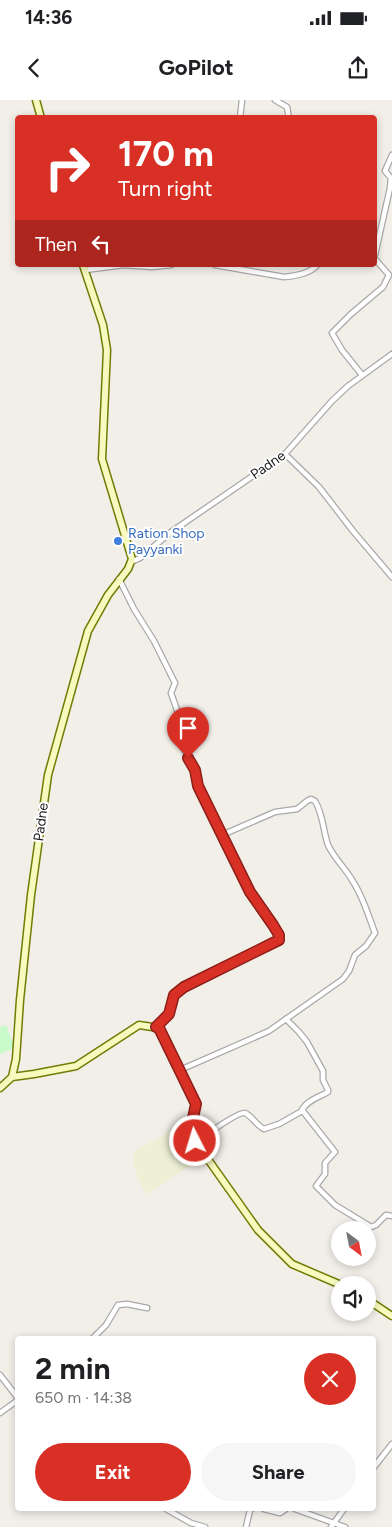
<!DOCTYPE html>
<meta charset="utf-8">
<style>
body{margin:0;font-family:Figtree,sans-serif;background:#f6f6f6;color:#202124;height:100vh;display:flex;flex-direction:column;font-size:19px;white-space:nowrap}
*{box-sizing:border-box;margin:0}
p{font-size:16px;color:#757577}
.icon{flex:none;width:28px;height:28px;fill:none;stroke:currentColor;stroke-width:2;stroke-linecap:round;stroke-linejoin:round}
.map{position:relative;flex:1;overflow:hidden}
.side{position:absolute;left:15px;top:1236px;width:361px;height:175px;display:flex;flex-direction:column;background:#fff;border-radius:5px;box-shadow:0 2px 8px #0003}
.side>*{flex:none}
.hud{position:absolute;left:15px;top:15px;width:362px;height:152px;border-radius:5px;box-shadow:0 2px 8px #0003;background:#d93025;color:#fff;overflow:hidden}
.needle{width:32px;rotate:148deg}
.buttons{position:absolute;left:331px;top:1121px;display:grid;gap:10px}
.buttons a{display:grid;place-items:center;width:45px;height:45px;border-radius:50%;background:#fff;box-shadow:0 2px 8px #0003;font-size:25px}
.pin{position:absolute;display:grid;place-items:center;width:42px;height:42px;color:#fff;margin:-51px -21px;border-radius:50% 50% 50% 0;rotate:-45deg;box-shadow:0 0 5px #0007}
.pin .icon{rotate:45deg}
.me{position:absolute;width:55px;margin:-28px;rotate:355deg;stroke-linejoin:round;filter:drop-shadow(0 0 4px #0008)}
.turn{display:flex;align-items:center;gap:18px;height:105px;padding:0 20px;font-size:22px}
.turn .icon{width:65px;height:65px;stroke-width:2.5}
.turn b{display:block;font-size:35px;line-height:42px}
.then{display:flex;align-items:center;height:48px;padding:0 20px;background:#0003;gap:10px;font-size:19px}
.round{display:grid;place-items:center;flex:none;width:52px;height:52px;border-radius:26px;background:#f6f6f6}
.head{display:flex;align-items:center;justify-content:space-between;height:85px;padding:0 20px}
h1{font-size:30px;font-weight:700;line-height:38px}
.cta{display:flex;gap:10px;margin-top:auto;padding:10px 20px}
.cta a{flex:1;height:58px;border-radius:30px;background:#d93025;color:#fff;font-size:20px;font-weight:700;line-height:58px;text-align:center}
.cta a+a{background:#f6f6f6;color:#202124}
.status{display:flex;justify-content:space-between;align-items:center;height:35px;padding:0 25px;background:#fff;direction:ltr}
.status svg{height:14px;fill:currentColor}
header{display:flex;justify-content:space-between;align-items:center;height:65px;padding:0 20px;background:#fff;font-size:22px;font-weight:700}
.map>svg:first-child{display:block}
</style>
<div class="status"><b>14:36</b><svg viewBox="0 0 49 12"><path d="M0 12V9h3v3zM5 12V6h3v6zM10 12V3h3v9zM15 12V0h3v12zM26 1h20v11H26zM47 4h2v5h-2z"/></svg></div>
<header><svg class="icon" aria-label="back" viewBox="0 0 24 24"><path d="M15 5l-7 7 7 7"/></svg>GoPilot<svg class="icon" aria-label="share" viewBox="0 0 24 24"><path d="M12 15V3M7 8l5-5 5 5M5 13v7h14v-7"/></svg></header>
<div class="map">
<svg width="392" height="1427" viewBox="0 0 392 1427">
<rect width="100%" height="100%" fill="#f2efe9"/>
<polygon fill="#eef0d5" points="187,1022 189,1023 187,1027 189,1036 193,1039 202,1056 201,1059 147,1094 145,1093 138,1078 133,1063 133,1052"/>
<polygon fill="#c8facc" points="6,925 15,948 0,954 0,927"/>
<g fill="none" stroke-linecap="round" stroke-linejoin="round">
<g stroke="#a9a9a9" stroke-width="7">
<g id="minor">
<polyline points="275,0 287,7 289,18"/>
<polyline points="240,18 242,0"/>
<polyline points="375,155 390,88 391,78 385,71 392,55"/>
<path d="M215,165L284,177C295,176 310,174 317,165"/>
<polyline points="85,170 124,165 152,167 171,165"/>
<polyline points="362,275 342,250 332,233 351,214 383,187 389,175 375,159"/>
<polyline points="285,354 319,387 353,431 392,477"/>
<polyline points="131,462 140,458 171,432 285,354 332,301 348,286 392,254"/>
<path d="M119,479L134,509L154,541L175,583L171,593L184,630L176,634L195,670L198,686L222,735L275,712L297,709L307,701L311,699L315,701C323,714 323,730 328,745C334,758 345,768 352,780C363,796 368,815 375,833L366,846L355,855L349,871L343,879L269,931L180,970"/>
<path d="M286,919L299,932L307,942L323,971V980L328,990V992C319,997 306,1001 302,1010L335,1052L325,1063V1074L316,1086L335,1105L371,1127L376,1125L386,1115L392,1116"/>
<polyline points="156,927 169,914 174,895 184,887 246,855 279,840 279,835 250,792 222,735"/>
<path d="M196,1042C203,1037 239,1011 245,1013C251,1015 257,1026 264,1029L279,1024L302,1011"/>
<polyline points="92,1239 106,1225 118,1205 127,1204 147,1208"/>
<polyline points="0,1275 18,1298"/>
<polyline points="0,1313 18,1300"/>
<polyline points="374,1367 392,1344"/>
<polyline points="166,1409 191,1423 205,1427"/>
<polyline points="264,1409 280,1413 286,1409"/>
<polyline points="295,1409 345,1427"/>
<polyline points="246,1427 250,1410 252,1409"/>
<polyline points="331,1427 344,1409"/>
</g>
</g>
<g stroke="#707d05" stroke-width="9">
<g id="secondary">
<polyline points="36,0 41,18"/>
<polyline points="12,977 16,959 20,900 31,795 48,675 88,531 108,495 128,469 132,459 102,359 107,250 103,225 83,165"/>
<polyline points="0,988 12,977 34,974 76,966 139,925 159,928 196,1004 191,1027 195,1041 258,1130 292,1164 341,1185"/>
<polyline points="368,1200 392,1216"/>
</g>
</g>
<use href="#minor" stroke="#fff" stroke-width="4.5"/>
<use href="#secondary" stroke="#f7fabf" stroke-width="6"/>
</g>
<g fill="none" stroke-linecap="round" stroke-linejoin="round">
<g stroke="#8d1f18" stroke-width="12">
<polyline id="route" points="188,658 195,670 198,686 222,735 250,792 273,825 279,835 279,840 184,887 174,895 169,914 156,927 159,928 196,1004 191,1027 195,1041"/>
</g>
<use href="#route" stroke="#d93025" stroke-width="9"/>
</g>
<circle fill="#3f7fe0" stroke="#fff" stroke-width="2" cx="118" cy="441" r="5"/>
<g text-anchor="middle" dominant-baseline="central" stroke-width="4" stroke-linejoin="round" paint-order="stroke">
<g font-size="14" fill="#222" stroke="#fff">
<text transform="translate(268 365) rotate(-35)">Padne</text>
<text transform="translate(41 722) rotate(-83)">Padne</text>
</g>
<g font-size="14" fill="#366cbe" stroke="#fff" text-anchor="start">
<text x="128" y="433">Ration Shop<tspan x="128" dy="16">Payyanki</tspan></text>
</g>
</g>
</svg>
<div class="buttons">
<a><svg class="needle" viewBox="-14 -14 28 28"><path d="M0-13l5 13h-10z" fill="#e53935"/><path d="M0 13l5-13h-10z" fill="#757577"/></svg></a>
<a><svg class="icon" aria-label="sound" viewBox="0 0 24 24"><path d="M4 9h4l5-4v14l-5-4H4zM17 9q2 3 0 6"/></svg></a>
</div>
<div class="pin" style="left:188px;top:658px;background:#d93025"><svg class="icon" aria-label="arrive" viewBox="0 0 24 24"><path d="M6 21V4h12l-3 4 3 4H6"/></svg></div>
<svg class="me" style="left:195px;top:1041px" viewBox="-20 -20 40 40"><circle r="17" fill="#d93025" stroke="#fff" stroke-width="3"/><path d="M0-11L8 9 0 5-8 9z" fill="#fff"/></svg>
<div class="hud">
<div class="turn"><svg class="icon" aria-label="right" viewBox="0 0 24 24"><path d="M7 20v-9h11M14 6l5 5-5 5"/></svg><div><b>170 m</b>Turn right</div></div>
<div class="then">Then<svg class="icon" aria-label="left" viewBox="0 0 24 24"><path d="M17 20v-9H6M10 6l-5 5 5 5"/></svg></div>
</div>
<section class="side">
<div class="head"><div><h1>2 min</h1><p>650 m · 14:38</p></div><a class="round" style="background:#d93025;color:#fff"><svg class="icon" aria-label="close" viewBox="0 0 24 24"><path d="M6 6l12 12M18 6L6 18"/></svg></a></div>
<div class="cta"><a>Exit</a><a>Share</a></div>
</section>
</div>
